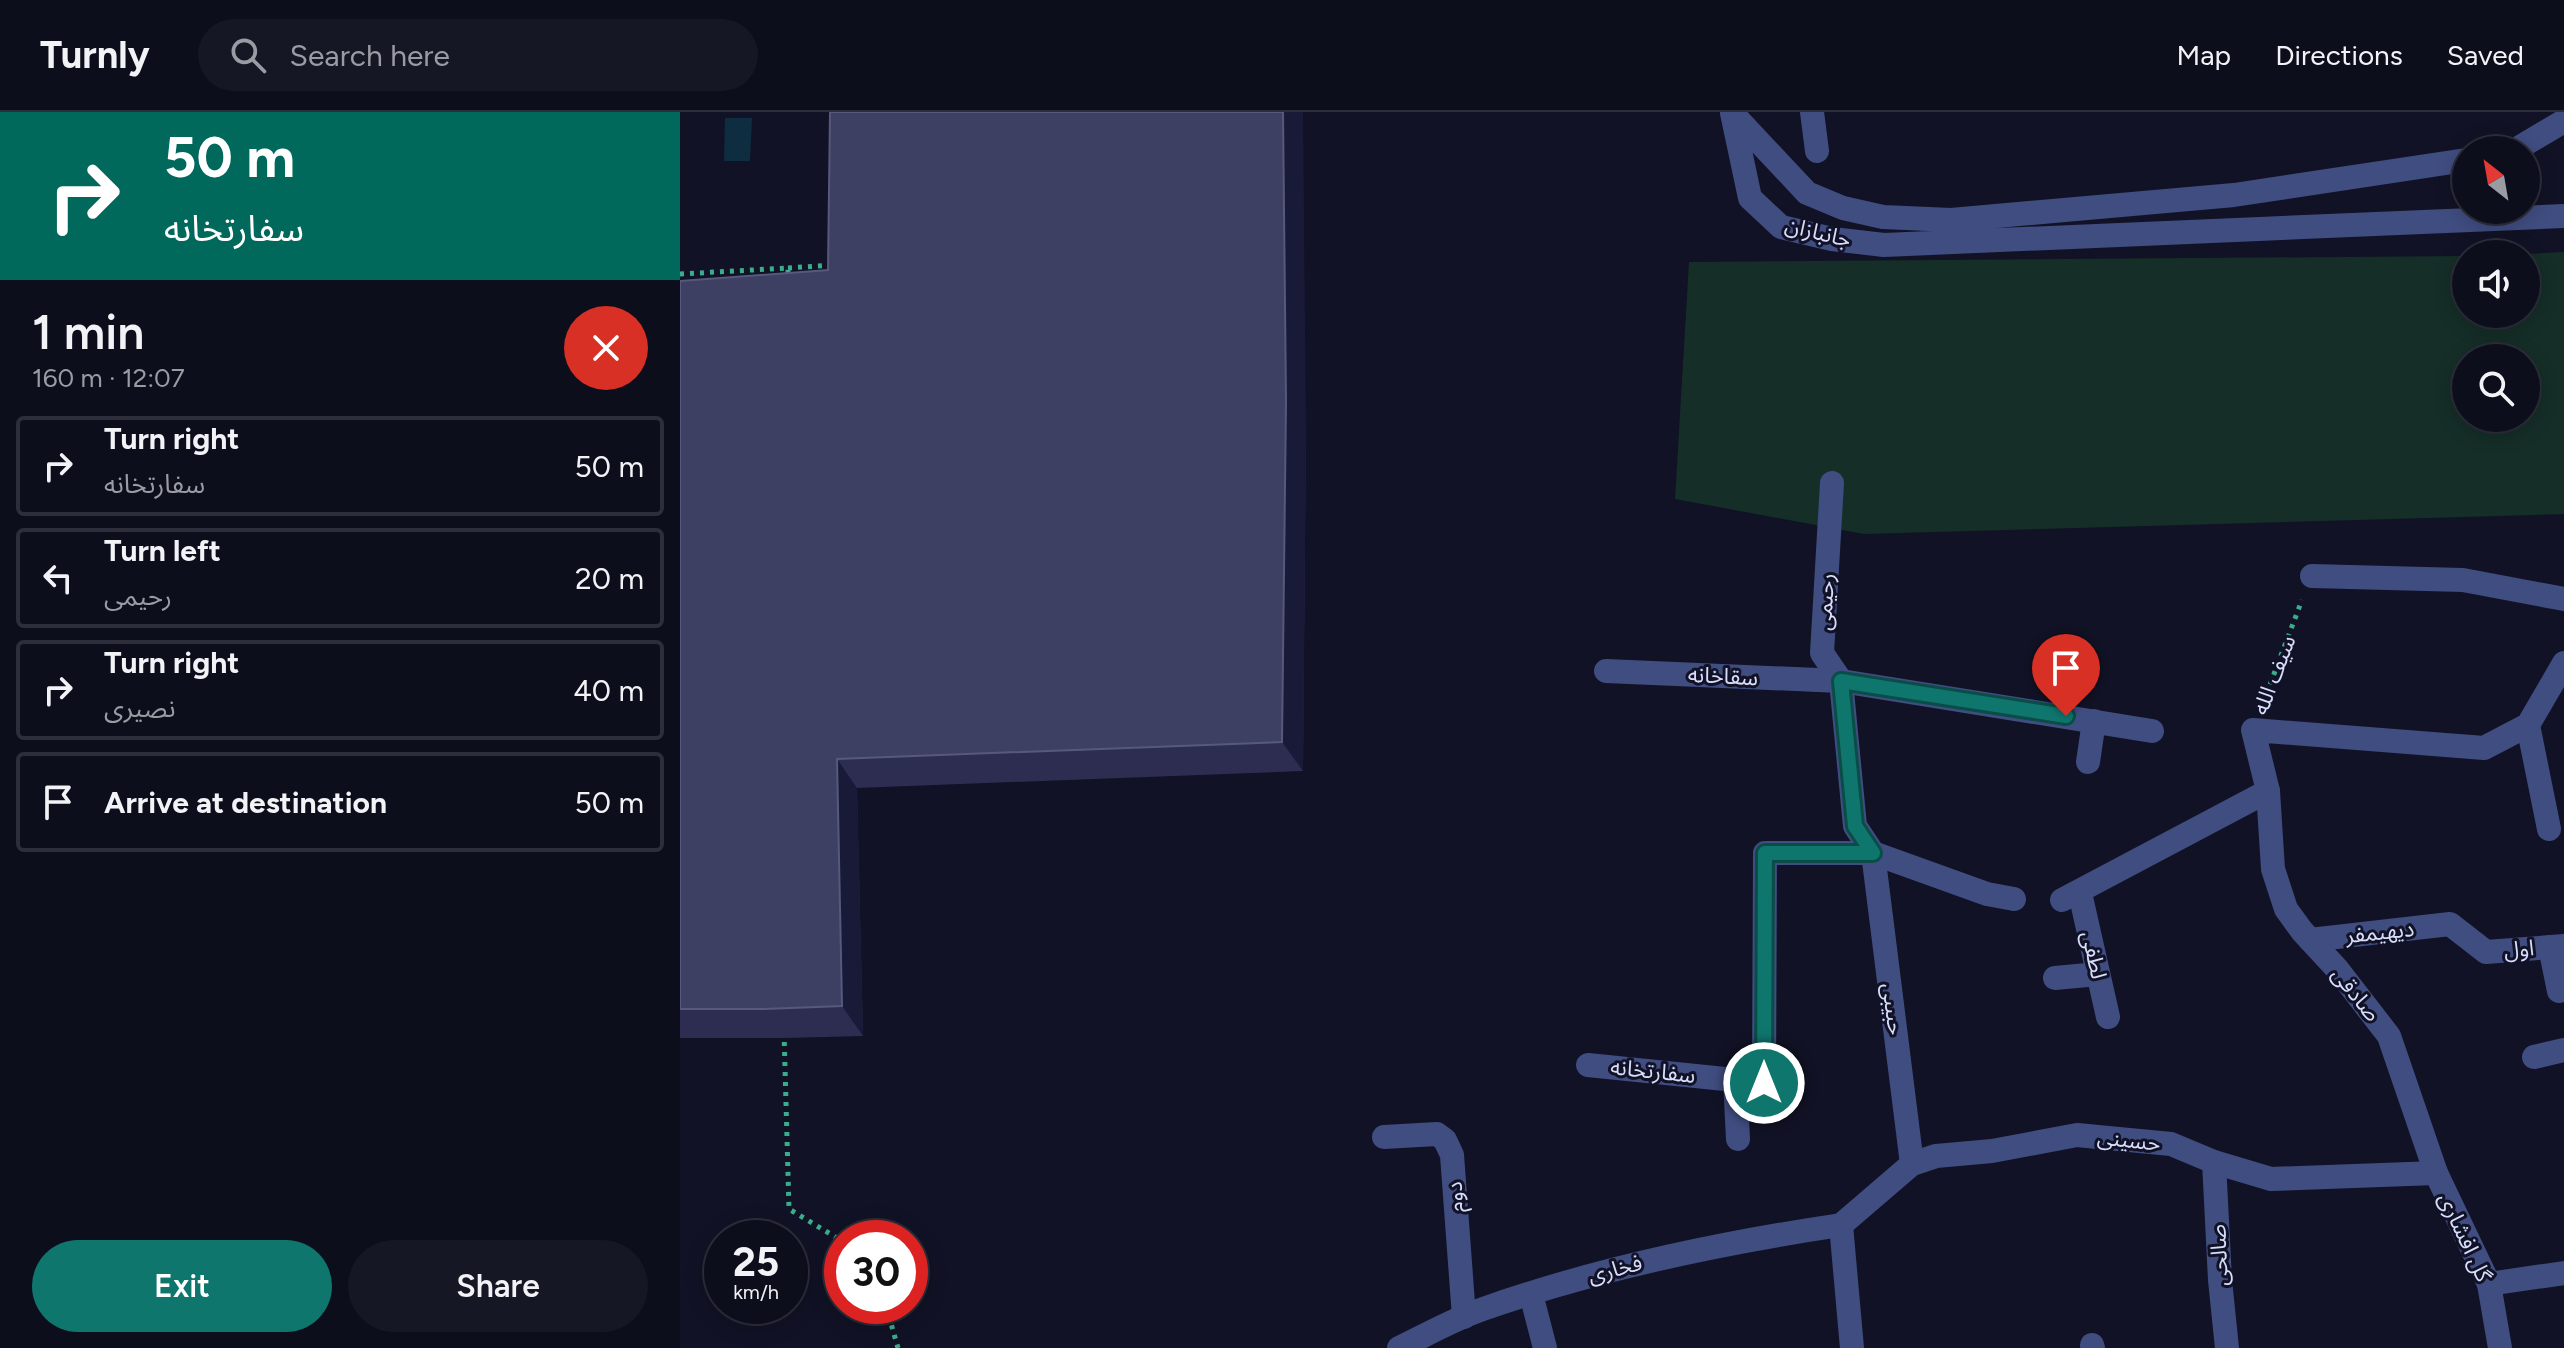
<!DOCTYPE html>
<meta charset="utf-8">
<style>
body{margin:0;font-family:Figtree,"Noto Sans Arabic",sans-serif;background:#161725;color:#f1f3f6;height:100vh;display:flex;flex-direction:column;font-size:30px;white-space:nowrap}
*{box-sizing:border-box;margin:0}
p{font-size:26px;color:#9a9ca3}
.icon{flex:none;width:44px;height:44px;fill:none;stroke:currentColor;stroke-width:2;stroke-linecap:round;stroke-linejoin:round}
.map{position:relative;flex:1;overflow:hidden}
.panel{display:flex;flex-direction:column;background:#0d0e1c;width:680px}
.panel>*{flex:none}
.guide{background:#00695c;color:#fff;overflow:hidden}
.needle{width:52px;rotate:329deg}
.controls{position:absolute;left:1772px;top:24px;display:grid;gap:16px}
.controls a{display:grid;place-items:center;width:88px;height:88px;border-radius:50%;background:#0d0e1c;box-shadow:0 4px 20px #0003,0 0 0 2px #2d2e3b;font-size:40px}
.speed{position:absolute;left:24px;top:1108px;display:flex;gap:16px;font-size:40px;font-weight:700;text-align:center}
.speed>*{display:grid;place-content:center;width:104px;height:104px;border-radius:50%;background:#0d0e1c;box-shadow:0 4px 20px #0003,0 0 0 2px #2d2e3b;line-height:1}
.speed small{font-size:20px;font-weight:400}
.speed .limit{border:12px solid #d22;background:#fff;color:#111}
.pin{position:absolute;display:grid;place-items:center;width:68px;height:68px;color:#fff;margin:-82px -34px;border-radius:50% 50% 50% 0;rotate:-45deg;box-shadow:0 0 8px #0007}
.pin .icon{rotate:45deg}
.me{position:absolute;width:88px;margin:-44px;rotate:0deg;stroke-linejoin:round;filter:drop-shadow(0 0 6px #0008)}
.turn{display:flex;align-items:center;gap:28px;height:168px;padding:0 32px;font-size:36px}
.turn .icon{width:104px;height:104px;stroke-width:2.5}
.turn b{display:block;font-size:56px;line-height:68px}
.round{display:grid;place-items:center;flex:none;width:84px;height:84px;border-radius:42px;background:#161725}
.summary{display:flex;align-items:center;justify-content:space-between;height:136px;padding:0 32px}
h1{font-size:48px;font-weight:600;line-height:60px}
.cta{display:flex;gap:16px;margin-top:auto;padding:16px 32px}
.cta a{flex:1;height:92px;border-radius:48px;background:#0f766e;color:#fff;font-size:32px;font-weight:600;line-height:92px;text-align:center}
.cta a+a{background:#161725;color:#f1f3f6}
ul{padding:0;list-style:none}
li{display:flex;align-items:center;gap:24px;height:100px;margin:0 16px 12px;padding:0 16px;border:4px solid #2d2e3b;border-radius:8px}
li div{flex:1}
li b{display:block;font-size:30px}
li em{font-style:normal}
header{display:flex;align-items:center;gap:48px;box-sizing:border-box;height:112px;padding:0 40px;background:#0d0e1c;border-bottom:2px solid #2d2e3b}
header strong{font-size:38px}
nav{display:flex;gap:44px;margin-inline-start:auto;font-size:28px}
.search{width:560px;height:72px;background:#161725;display:flex;align-items:center;gap:20px;box-sizing:border-box;padding:0 28px;border-radius:44px;color:#9a9ca3;font-size:30px}
main{display:flex;flex:1;min-height:0}
.map>svg:first-child{display:block}
</style>
<header>
<strong>Turnly</strong>
<div class="search"><svg class="icon" aria-label="search" viewBox="0 0 24 24"><circle cx="10" cy="10" r="6"/><path d="M15 15l6 6"/></svg>Search here</div>
<nav><a>Map</a><a>Directions</a><a>Saved</a></nav>
</header>
<main>
<section class="panel">
<div class="guide">
<div class="turn"><svg class="icon" aria-label="right" viewBox="0 0 24 24"><path d="M7 20v-9h11M14 6l5 5-5 5"/></svg><div><b>50 m</b>سفارتخانه</div></div>
</div>
<div class="summary"><div><h1>1 min</h1><p>160 m · 12:07</p></div><a class="round" style="background:#d93025;color:#fff"><svg class="icon" aria-label="close" viewBox="0 0 24 24"><path d="M6 6l12 12M18 6L6 18"/></svg></a></div>
<ul>
<li><svg class="icon" aria-label="right" viewBox="0 0 24 24"><path d="M7 20v-9h11M14 6l5 5-5 5"/></svg><div><b>Turn right</b><p>سفارتخانه</p></div><em>50 m</em></li>
<li><svg class="icon" aria-label="left" viewBox="0 0 24 24"><path d="M17 20v-9H6M10 6l-5 5 5 5"/></svg><div><b>Turn left</b><p>رحیمی</p></div><em>20 m</em></li>
<li><svg class="icon" aria-label="right" viewBox="0 0 24 24"><path d="M7 20v-9h11M14 6l5 5-5 5"/></svg><div><b>Turn right</b><p>نصیری</p></div><em>40 m</em></li>
<li><svg class="icon" aria-label="arrive" viewBox="0 0 24 24"><path d="M6 21V4h12l-3 4 3 4H6"/></svg><div><b>Arrive at destination</b></div><em>50 m</em></li>
</ul>
<div class="cta"><a>Exit</a><a>Share</a></div>
</section>
<div class="map">
<svg width="1884" height="1236" viewBox="0 0 1884 1236">
<rect width="100%" height="100%" fill="#111225"/>
<path fill="#152e27" fill-rule="evenodd" d="M1884,140V402L1184,422L995,387L1009,150L1786,144V202H1846V142ZM1786,246H1846V306H1786Z"/>
<polygon fill="#0f2d40" points="45,6 72,6 70,49 44,49"/>
<g fill="none" stroke-linecap="round" stroke-linejoin="round">
<g stroke="#3aae8c" stroke-width="5" stroke-dasharray="4 6" stroke-linecap="butt">
<polyline points="108,156 155,153"/>
<polyline points="0,162 108,156 108,166"/>
<polyline points="1583,591 1622,488"/>
<polyline points="104,920 109,1097 162,1129"/>
<polyline points="206,1194 218,1236"/>
</g>
<g stroke="#404d80" stroke-width="24">
<polyline points="1132,0 1137,39"/>
<polyline points="1835,38 1884,9"/>
<polyline points="1786,48 1554,83 1271,108 1203,105 1163,96 1127,81 1052,1 1070,86 1101,115 1152,127 1204,133 1884,104"/>
<polyline points="1152,371 1142,541 1161,569 1175,714 1193,741 1232,1052"/>
<polyline points="1632,464 1783,468 1884,487"/>
<polyline points="926,559 1161,569 1472,619"/>
<polyline points="1848,613 1869,717"/>
<polyline points="1408,650 1414,609"/>
<polyline points="1400,781 1428,905"/>
<polyline points="1382,788 1588,679"/>
<polyline points="1630,828 1770,812 1806,840 1884,834"/>
<polyline points="1870,835 1879,879"/>
<polyline points="1375,866 1418,862"/>
<polyline points="1854,945 1884,938"/>
<polyline points="908,953 1084,971 1085,741 1193,741 1307,782 1334,787"/>
<polyline points="1055,968 1058,1027"/>
<polyline points="704,1025 757,1022 765,1028 772,1043 784,1205"/>
<polyline points="1534,1050 1540,1168 1547,1236"/>
<polyline points="1161,1113 1232,1052 1256,1044 1312,1039 1397,1023 1491,1032 1534,1050 1591,1067 1756,1061"/>
<polyline points="1161,1113 1172,1236"/>
<polyline points="1809,1172 1884,1161"/>
<polyline points="851,1182 865,1236"/>
<polyline points="1412,1233 1413,1236"/>
<path d="M719,1236C746,1223 774,1207 803,1197C919,1156 1040,1131 1161,1113"/>
<polyline points="1820,1236 1809,1172 1756,1061 1709,924 1658,858 1622,819 1606,797 1593,757 1588,679 1573,618 1804,636 1848,613 1884,551"/>
</g>
</g>
<polygon fill="#2c2d51" points="0,169 626,318 623,659 177,676 183,924 105,926 0,926"/>
<g fill="#191a38">
<polygon points="603,0 623,0 626,318 623,659 602,630"/>
<polygon points="157,647 177,676 183,924 162,894"/>
</g>
<polygon fill="#3e4063" stroke="#56597b" stroke-width="2" points="150,0 603,0 606,289 602,630 157,647 162,894 84,897 0,897 0,169 148,158"/>
<g fill="none" stroke-linecap="round" stroke-linejoin="round">
<g stroke="#0a4d48" stroke-width="20">
<polyline id="route" points="1084,971 1085,741 1193,741 1175,714 1161,569 1386,604"/>
</g>
<use href="#route" stroke="#0f766e" stroke-width="14"/>
</g>
<g text-anchor="middle" dominant-baseline="central" stroke-width="6" stroke-linejoin="round" paint-order="stroke">
<g font-size="22" fill="#d8ddfc" stroke="#111225">
<text transform="translate(1138 120) rotate(14)">جانبازان</text>
<text transform="translate(1145 490) rotate(-87)">رحیمی</text>
<text transform="translate(1594 563) rotate(-69)">سیف الله</text>
<text transform="translate(1043 564) rotate(3)">سقاخانه</text>
<text transform="translate(1700 820) rotate(-6)">دیهیمفر</text>
<text transform="translate(1839 837) rotate(-5)">اول</text>
<text transform="translate(1414 843) rotate(77)">لطفی</text>
<text transform="translate(1676 882) rotate(51)">صادقی</text>
<text transform="translate(1213 897) rotate(83)">حبیبی</text>
<text transform="translate(973 959) rotate(6)">سفارتخانه</text>
<text transform="translate(1449 1028) rotate(6)">حسینی</text>
<text transform="translate(775 1085) rotate(-94)">دوم</text>
<text transform="translate(1785 1125) rotate(65)">گل افشاری</text>
<text transform="translate(1539 1143) rotate(-93)">صالحی</text>
<text transform="translate(935 1157) rotate(-15)">فخاری</text>
</g>
</g>
</svg>
<div class="controls">
<a><svg class="needle" viewBox="-14 -14 28 28"><path d="M0-13l5 13h-10z" fill="#e53935"/><path d="M0 13l5-13h-10z" fill="#9a9ca3"/></svg></a>
<a><svg class="icon" aria-label="sound" viewBox="0 0 24 24"><path d="M4 9h4l5-4v14l-5-4H4zM17 9q2 3 0 6"/></svg></a>
<a><svg class="icon" aria-label="search" viewBox="0 0 24 24"><circle cx="10" cy="10" r="6"/><path d="M15 15l6 6"/></svg></a>
</div>
<div class="speed"><div>25<small>km/h</small></div><div class="limit">30</div></div>
<div class="pin" style="left:1386px;top:604px;background:#d93025"><svg class="icon" aria-label="arrive" viewBox="0 0 24 24"><path d="M6 21V4h12l-3 4 3 4H6"/></svg></div>
<svg class="me" style="left:1084px;top:971px" viewBox="-20 -20 40 40"><circle r="17" fill="#0f766e" stroke="#fff" stroke-width="3"/><path d="M0-11L8 9 0 5-8 9z" fill="#fff"/></svg>
</div>
</main>
